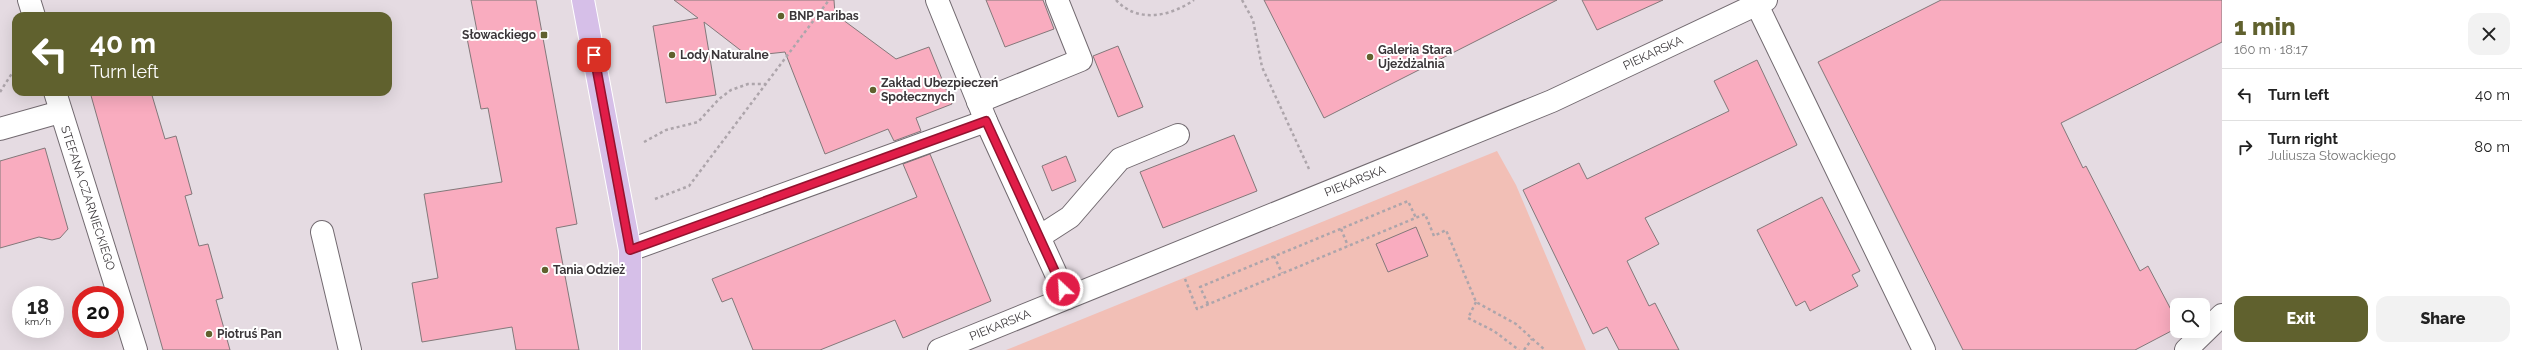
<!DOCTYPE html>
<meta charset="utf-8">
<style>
body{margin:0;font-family:Raleway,sans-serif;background:#f2f2f2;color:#222;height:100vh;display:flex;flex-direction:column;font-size:15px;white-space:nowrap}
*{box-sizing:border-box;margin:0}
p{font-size:13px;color:#767676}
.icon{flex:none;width:22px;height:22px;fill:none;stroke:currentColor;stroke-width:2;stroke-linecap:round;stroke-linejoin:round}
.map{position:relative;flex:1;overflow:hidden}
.drawer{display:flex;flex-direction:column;background:#fff;width:300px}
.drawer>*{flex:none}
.guide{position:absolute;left:12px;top:12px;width:380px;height:84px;border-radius:12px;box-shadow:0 4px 16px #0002;background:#60612e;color:#fff;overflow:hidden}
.tools{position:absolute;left:2170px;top:298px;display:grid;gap:8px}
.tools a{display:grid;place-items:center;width:40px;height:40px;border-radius:8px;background:#fff;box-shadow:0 4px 16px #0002;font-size:20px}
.speed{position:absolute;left:12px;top:286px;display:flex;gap:8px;font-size:20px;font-weight:700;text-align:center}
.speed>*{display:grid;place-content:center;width:52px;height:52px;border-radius:50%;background:#fff;box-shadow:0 4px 16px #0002;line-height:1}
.speed small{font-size:10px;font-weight:400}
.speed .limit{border:6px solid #d22;background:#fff;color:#111}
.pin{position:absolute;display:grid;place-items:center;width:34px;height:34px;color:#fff;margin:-17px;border-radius:8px;box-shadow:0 2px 6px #0006}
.me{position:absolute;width:44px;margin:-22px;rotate:335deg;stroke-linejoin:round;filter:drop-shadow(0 0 3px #0008)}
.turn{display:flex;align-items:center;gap:14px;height:84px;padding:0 12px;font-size:18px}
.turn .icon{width:52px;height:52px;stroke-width:2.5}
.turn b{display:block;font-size:28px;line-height:34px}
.round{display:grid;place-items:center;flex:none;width:42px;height:42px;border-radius:12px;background:#f2f2f2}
.headline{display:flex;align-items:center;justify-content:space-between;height:68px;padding:0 12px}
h1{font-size:24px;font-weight:800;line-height:30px;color:#60612e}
.action{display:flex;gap:8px;margin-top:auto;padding:8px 12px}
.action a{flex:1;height:46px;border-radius:12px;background:#60612e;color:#fff;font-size:16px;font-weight:800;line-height:46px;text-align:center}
.action a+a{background:#f2f2f2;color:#222}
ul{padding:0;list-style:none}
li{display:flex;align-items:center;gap:12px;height:52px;padding:0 12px;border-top:1px solid #e0e0e0}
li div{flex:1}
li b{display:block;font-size:15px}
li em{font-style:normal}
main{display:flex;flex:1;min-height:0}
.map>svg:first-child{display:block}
</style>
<main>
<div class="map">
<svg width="2222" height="350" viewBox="0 0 2222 350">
<rect width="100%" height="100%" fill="#e5dbe2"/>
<polygon fill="#f2bfb6" points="1497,151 1516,185 1586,350 1006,350"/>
<g fill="#f9acbf" stroke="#83787a">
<polygon points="471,0 536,0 577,224 556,228 579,350 516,350 512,327 422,342 412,283 438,278 424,194 502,182 488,108 481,109 466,33 477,31"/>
<polygon points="674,0 834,0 835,14 896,59 929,47 952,104 916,118 921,131 894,141 888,129 825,154 785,52 748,56 704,22 716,95 666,103 653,26 698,18"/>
<polygon points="986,0 1043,0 1054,29 1005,47"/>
<polygon points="1264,0 1557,0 1324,118"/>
<polygon points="1582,0 1663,0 1597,30"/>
<polygon points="1941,0 2222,0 2222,42 2061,123 2083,168 2086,166 2140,271 2148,266 2177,321 2177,328 2135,350 1963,350 1818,62"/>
<polygon points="1118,46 1143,107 1118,117 1093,56"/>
<polygon points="1757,60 1797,145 1645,218 1659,244 1627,261 1649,306 1655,303 1679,350 1619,350 1607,327 1593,334 1523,190 1579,163 1587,179 1729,111 1714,81"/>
<polygon points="90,92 151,92 165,139 176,136 192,194 185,196 199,246 208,244 223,298 216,300 230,350 163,350"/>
<polygon points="1234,135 1257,191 1163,228 1140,172"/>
<polygon points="45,148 68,229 60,238 52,240 39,237 0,248 0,161"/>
<polygon points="930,154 991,301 903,338 895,320 820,350 753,350 732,298 722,302 712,279 917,197 903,164"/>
<polygon points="1066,156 1076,181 1052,191 1042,166"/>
<polygon points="1822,197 1860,271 1852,275 1858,286 1810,311 1805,301 1796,306 1757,230"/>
<polygon points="1416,227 1428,256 1388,272 1376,244"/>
</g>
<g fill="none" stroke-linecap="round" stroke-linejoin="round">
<g stroke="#726a70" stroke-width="24">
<g id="minor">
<polyline points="29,0 34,16"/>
<polyline points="937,0 986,121 1067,298"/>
<polyline points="1757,5 1924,350"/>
<polyline points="55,92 136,350"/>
<polyline points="978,102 1081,60 1057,0"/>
<polyline points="0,129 60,112"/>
<polyline points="322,232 350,350"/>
<polyline points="1039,237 1070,217 1120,159 1178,135"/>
<polyline points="630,250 986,121"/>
<polyline points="939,350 1552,101 1766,0"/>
<polyline points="2186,350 2222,315"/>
</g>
</g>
<g stroke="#fff" stroke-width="24">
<polyline id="major" points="583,0 630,250 630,350"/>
</g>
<g stroke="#ada5ab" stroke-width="2.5" stroke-dasharray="3 3" stroke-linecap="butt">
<path d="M1116,0C1138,24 1171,16 1194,0"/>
<polyline points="1242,0 1253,20 1262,67 1309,169"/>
<polyline points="0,92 16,67"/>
<polyline points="644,142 666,130 698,122 719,99 731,90 748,84 765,84"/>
<polyline points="655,199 689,186 829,0"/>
<polyline points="1341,229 1348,246"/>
<polyline points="1274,256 1282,273"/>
<polyline points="1185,279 1197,309 1425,214 1434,236 1446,230 1476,302 1516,324 1545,350"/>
<polyline points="1476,302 1468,318 1494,331 1519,350"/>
<polyline points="1208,304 1200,287 1408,201 1416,218"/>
<polyline points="1524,350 1532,339"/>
</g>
<use href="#minor" stroke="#fff" stroke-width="22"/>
<use href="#major" stroke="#d6bfe8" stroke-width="22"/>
</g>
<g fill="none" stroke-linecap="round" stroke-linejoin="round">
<g stroke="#92132f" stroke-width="10">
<polyline id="route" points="594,55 630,250 986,121 1063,289"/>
</g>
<use href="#route" stroke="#e11d48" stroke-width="7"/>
</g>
<g fill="#60612e" stroke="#fff" stroke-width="1.5">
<circle cx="781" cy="16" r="4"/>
<rect x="540" y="31" width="8" height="8" rx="2"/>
<circle cx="672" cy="55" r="4"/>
<circle cx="1370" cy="57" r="4"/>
<circle cx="873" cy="90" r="4"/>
<circle cx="545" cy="270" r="4"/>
<circle cx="209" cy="334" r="4"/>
</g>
<g text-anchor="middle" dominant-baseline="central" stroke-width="4" stroke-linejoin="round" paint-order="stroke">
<g font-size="12" font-weight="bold" fill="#3a3639" stroke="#fff" text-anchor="start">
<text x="789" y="16">BNP Paribas</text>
<text x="536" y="35" text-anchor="end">Słowackiego</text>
<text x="1378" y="50">Galeria Stara<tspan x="1378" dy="14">Ujeżdżalnia</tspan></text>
<text x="680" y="55">Lody Naturalne</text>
<text x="881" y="83">Zakład Ubezpieczeń<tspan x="881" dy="14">Społecznych</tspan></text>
<text x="553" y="270">Tania Odzież</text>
<text x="217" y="334">Piotruś Pan</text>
</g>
<g font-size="12" fill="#3a3639" stroke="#fff">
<text transform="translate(1653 53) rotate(-25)">PIEKARSKA</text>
<text transform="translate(1355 181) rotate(-22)">PIEKARSKA</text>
<text transform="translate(88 198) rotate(72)">STEFANA CZARNIECKIEGO</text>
<text transform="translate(1000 325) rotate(-22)">PIEKARSKA</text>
</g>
</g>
</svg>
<div class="tools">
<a><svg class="icon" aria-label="search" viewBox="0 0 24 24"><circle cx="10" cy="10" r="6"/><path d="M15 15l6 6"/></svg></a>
</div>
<div class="speed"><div>18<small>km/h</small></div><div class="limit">20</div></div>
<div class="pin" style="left:594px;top:55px;background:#d93025"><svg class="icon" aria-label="arrive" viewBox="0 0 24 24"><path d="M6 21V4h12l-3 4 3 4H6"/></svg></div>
<svg class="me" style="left:1063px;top:289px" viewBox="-20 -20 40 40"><circle r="17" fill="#e11d48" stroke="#fff" stroke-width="3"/><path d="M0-11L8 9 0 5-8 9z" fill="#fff"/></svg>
<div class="guide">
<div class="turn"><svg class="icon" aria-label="left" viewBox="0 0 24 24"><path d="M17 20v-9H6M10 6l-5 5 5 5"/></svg><div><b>40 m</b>Turn left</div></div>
</div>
</div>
<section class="drawer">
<div class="headline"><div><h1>1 min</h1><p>160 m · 18:17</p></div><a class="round"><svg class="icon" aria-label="close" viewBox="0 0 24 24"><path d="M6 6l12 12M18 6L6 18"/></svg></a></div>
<ul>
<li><svg class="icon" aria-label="left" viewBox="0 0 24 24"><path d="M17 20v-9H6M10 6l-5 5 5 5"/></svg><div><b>Turn left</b></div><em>40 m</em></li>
<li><svg class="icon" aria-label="right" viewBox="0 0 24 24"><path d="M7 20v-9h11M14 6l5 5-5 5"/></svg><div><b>Turn right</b><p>Juliusza Słowackiego</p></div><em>80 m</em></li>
</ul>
<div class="action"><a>Exit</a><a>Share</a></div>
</section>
</main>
